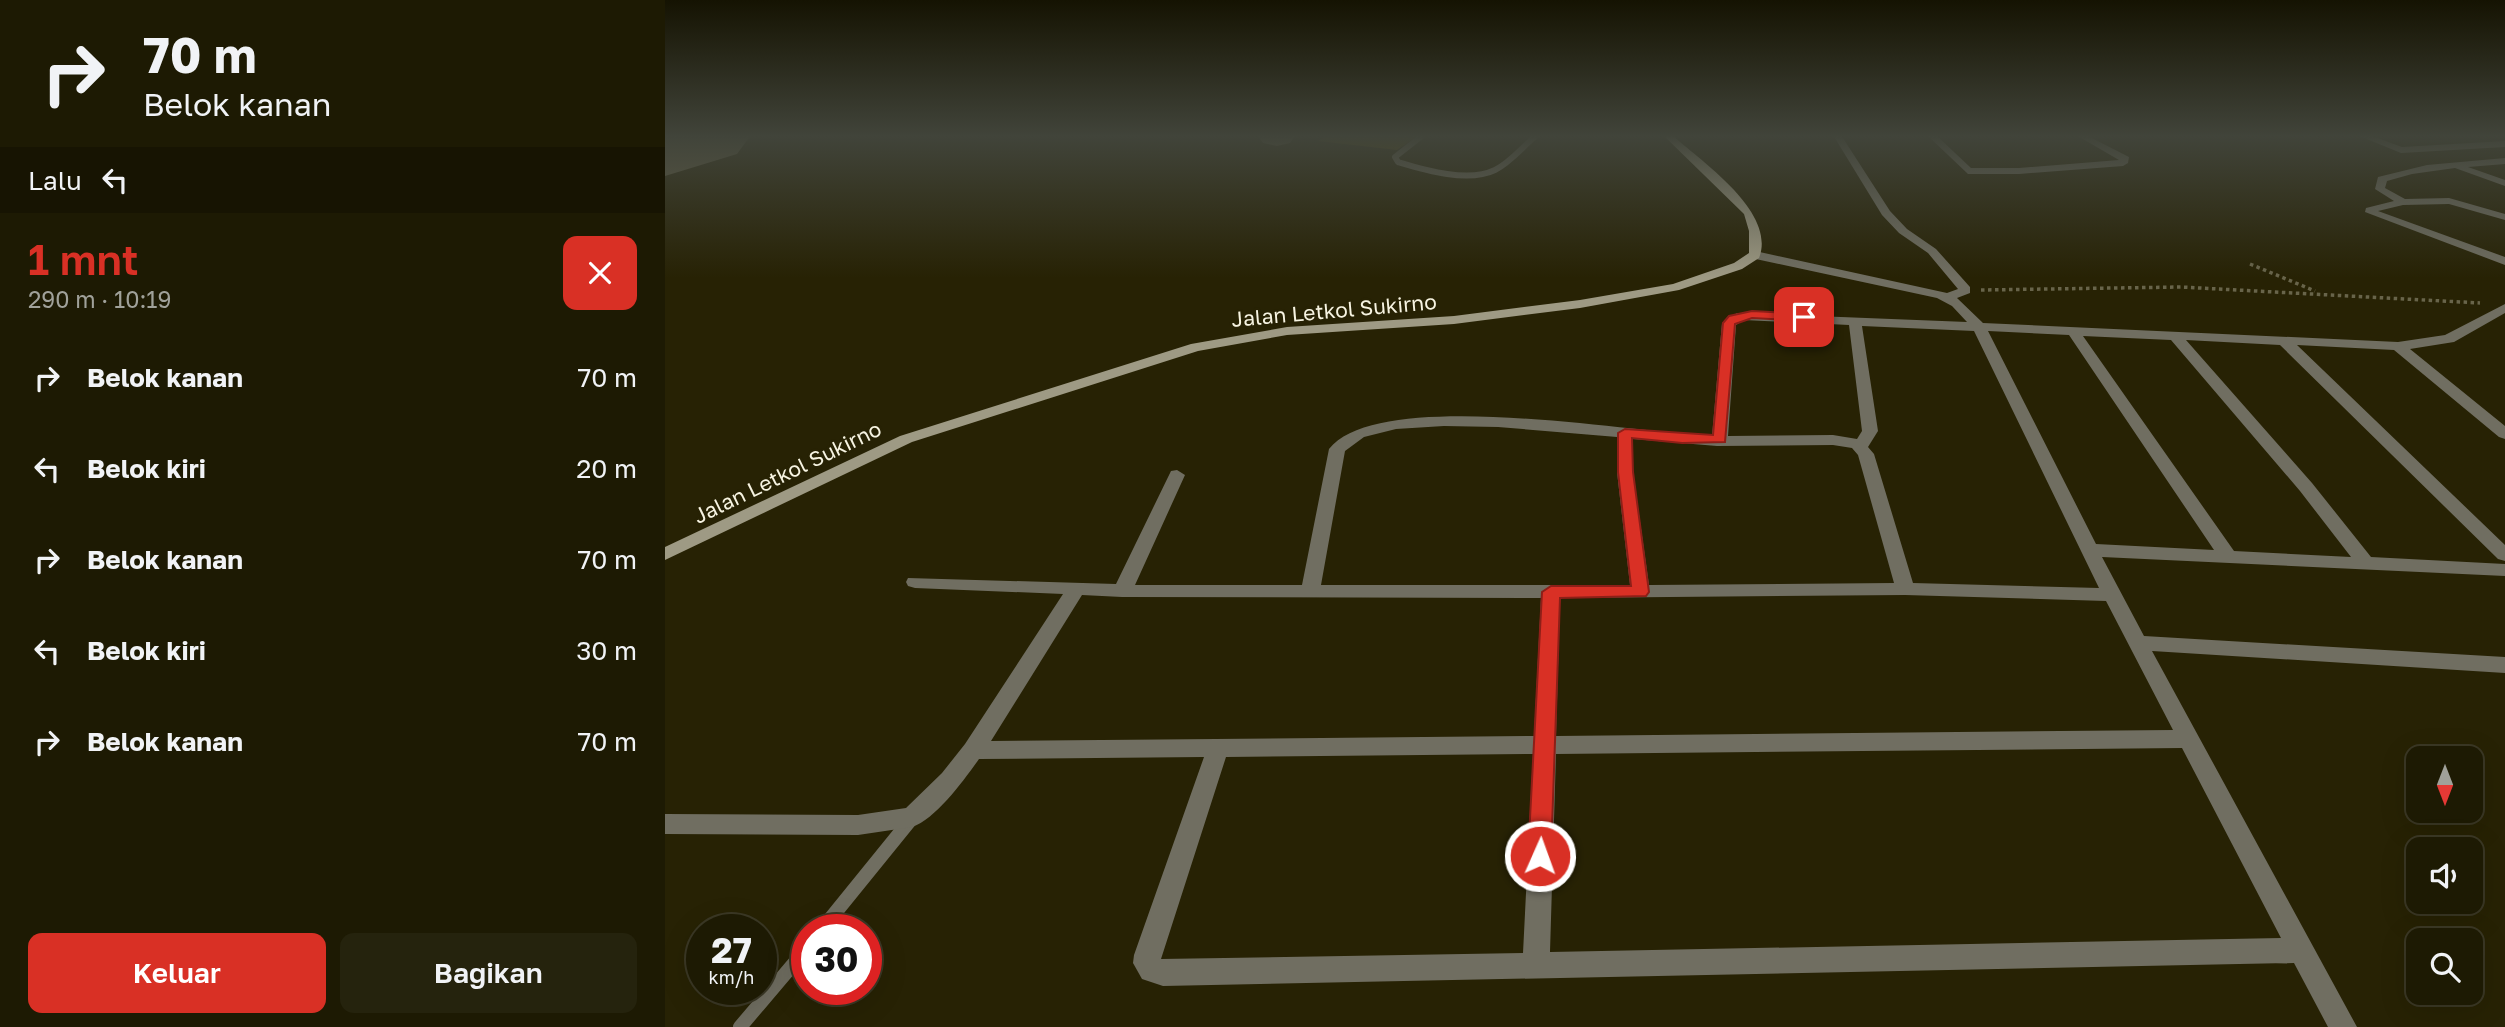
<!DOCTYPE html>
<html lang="id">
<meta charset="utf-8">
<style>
body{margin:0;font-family:"Golos Text",sans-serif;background:#25230d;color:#f1f3f6;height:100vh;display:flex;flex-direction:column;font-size:26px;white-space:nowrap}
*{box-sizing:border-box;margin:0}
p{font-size:23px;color:#a0a19a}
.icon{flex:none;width:38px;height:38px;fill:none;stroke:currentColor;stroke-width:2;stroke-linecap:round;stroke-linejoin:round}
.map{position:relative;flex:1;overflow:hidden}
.details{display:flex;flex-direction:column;background:#1d1a03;width:665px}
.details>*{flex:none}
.guide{background:#1d1a03;color:#f1f3f6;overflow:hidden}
.needle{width:46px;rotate:180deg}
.tools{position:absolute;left:1741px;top:746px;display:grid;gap:14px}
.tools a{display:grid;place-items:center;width:77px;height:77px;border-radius:14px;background:#1d1a03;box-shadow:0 7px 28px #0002,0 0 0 2px #3b3825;font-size:35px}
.speed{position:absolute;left:21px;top:914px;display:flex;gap:14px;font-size:35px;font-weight:700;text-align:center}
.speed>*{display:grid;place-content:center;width:91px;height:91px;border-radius:50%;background:#1d1a03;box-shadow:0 7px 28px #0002,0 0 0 2px #3b3825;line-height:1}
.speed small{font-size:18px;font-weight:400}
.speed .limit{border:10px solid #d22;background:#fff;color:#111}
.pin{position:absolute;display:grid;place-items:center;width:60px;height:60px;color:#fff;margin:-30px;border-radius:14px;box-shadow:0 4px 10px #0006}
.me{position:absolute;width:77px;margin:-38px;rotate:2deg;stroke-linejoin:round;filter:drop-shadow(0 0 5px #0008)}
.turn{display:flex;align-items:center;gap:24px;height:147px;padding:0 28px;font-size:32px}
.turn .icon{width:91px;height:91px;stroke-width:2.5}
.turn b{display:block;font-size:49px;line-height:60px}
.then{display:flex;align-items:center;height:66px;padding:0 28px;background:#0003;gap:14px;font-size:26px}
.round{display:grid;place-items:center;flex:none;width:74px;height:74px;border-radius:14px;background:#25230d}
.overview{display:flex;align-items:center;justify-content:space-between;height:119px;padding:0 28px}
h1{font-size:42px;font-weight:600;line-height:52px;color:#d93025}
.button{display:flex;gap:14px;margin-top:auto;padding:14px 28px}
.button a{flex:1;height:80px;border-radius:14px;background:#d93025;color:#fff;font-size:28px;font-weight:600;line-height:80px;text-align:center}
.button a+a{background:#25230d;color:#f1f3f6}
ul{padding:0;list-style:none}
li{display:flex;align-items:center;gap:21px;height:91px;padding:0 28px}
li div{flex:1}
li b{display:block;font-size:26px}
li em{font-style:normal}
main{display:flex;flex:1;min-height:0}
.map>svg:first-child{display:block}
</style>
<main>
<section class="details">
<div class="guide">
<div class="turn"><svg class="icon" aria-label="right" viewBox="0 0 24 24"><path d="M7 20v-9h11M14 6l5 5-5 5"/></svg><div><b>70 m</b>Belok kanan</div></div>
<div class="then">Lalu<svg class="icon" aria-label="left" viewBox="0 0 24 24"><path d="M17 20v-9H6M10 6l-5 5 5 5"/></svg></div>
</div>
<div class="overview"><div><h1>1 mnt</h1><p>290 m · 10:19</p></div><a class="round" style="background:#d93025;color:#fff"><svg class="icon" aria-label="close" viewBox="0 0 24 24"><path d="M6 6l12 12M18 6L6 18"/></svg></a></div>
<ul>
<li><svg class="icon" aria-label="right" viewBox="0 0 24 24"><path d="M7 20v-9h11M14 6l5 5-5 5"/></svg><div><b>Belok kanan</b></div><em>70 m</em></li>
<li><svg class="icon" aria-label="left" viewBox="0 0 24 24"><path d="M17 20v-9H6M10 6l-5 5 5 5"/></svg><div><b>Belok kiri</b></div><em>20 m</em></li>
<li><svg class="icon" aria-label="right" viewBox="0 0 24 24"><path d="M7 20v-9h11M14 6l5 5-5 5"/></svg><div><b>Belok kanan</b></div><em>70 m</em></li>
<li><svg class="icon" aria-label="left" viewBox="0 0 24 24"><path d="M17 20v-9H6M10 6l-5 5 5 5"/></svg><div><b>Belok kiri</b></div><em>30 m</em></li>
<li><svg class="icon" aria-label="right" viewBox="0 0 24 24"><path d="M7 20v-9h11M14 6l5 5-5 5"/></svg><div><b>Belok kanan</b></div><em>70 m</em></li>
</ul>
<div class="button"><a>Keluar</a><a>Bagikan</a></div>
</section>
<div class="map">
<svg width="1840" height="1027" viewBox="0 0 1840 1027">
<rect width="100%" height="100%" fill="#272204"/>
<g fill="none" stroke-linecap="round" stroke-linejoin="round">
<polygon fill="#69644a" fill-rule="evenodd" points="592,135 631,135 625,143 612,146 598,143"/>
<polygon fill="#69644a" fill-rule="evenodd" points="0,135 86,135 72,154 0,176"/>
</g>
<polygon fill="#564c03" points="664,135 754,135 732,150 653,141"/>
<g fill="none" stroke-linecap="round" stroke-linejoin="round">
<g stroke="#68644a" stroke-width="3.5" stroke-dasharray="3.5 3.5" stroke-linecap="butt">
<polyline points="1585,264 1650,291"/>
<polyline points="1316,290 1516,287 1815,303"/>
</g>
<path stroke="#706e61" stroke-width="6" d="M758,135L730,157L733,162C760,170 803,183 830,170C846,162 858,146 872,135"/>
<g stroke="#706e61" stroke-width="14">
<polyline points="157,929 247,818"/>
<polyline points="75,1027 142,948"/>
</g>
<g fill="#706e61" fill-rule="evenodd">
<path d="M1168,135H1176L1225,211L1242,229L1271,249L1305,287V293L1292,298L1318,323L1733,342L1780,335L1840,304V313L1789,342L1745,349L1840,426V439L1834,437L1729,350L1632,345L1840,545V561L1833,559L1615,345L1521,340L1647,483L1706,557L1840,564V576L1437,557L1479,636L1840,657V673L1487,651L1692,1027H1663L1629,963L498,986L477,979L468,963L469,955L539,757L314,759C299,780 271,819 247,827L193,835L0,834V814L193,815L241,808L277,773L300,744L398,594L250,588L243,586L241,582L243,578L451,584L506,471L512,470L520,475L470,585H637L664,449C715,386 968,433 1047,436L1057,323L1072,313L1302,322L1287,306L1272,298L1086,258V252L1090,251L1282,293L1293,289L1263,253L1234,233L1217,215ZM1079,320L1184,325L1197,431L1192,439L1168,435L1063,436L1071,325ZM1197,326L1309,331L1434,588L1248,583L1209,454L1203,447L1213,431ZM1323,331L1404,335L1549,550L1431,544ZM1418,336L1506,340L1635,491L1686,557L1569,551ZM779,426L833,427L952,437V472L965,585H656L680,451L699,437L731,429ZM968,439L1052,446L1168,445L1187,448L1193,455L1229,583L984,585L968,472ZM417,595L457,597L876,598L869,736L326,741ZM1240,595L1441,601L1508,730L891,736L895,598ZM1517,748L1616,938L885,952L891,754ZM868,754L858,953L496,959L561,757Z"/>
<polygon points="1262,135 1271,135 1306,168 1354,168 1454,160 1411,135 1421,135 1464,157 1463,163 1458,166 1354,174 1303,174"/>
<polygon points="1692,135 1704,135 1737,147 1840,141 1840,147 1736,153"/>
<polygon points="1840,158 1840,164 1803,167 1840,180 1840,186 1790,168 1747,174 1722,181 1720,188 1740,199 1784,198 1840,214 1840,220 1784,204 1738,205 1713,211 1840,257 1840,265 1700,212 1701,208 1729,201 1710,189 1713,177 1762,165"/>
</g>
<path fill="#9e9a84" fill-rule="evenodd" d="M998,135H1007C1037,162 1112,212 1094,258L1077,269L1014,290L915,308L789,324L622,335L533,351L247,442L0,560V547L235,436L526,344L622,327L789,316L915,300L1008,284L1069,263L1084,253V231L1079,214Z"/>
</g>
<linearGradient id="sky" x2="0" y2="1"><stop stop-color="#151302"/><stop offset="0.49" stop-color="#41443a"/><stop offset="1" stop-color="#41443a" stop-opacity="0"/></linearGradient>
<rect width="1840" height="278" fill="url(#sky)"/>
<polygon fill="#d93025" stroke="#8d1f18" stroke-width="2" points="1087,311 1139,314 1145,317 1139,321 1087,318 1070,324 1060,442 1017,443 967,438 968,472 984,592 981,596 895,598 886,856 883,863 875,866 867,863 863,856 877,592 886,586 966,586 953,472 953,433 960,429 1048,435 1058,323 1064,316"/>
<g text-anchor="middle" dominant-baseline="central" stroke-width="5" stroke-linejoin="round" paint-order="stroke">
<g font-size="21" fill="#f7f4e2" stroke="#272204">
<text transform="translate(669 310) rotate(-5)">Jalan Letkol Sukirno</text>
<text transform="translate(122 472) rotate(-26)">Jalan Letkol Sukirno</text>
</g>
</g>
</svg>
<div class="tools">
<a><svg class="needle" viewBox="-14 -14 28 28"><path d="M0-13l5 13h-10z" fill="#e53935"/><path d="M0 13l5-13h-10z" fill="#a0a19a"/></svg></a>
<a><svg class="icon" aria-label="sound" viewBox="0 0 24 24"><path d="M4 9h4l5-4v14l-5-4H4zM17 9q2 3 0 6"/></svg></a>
<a><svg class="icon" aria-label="search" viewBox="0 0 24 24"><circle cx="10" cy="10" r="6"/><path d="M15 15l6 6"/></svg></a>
</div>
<div class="speed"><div>27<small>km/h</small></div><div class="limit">30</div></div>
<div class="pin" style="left:1139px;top:317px;background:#d93025"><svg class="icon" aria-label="arrive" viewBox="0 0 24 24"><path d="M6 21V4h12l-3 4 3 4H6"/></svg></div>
<svg class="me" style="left:875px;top:856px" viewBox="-20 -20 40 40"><circle r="17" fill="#d93025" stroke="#fff" stroke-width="3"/><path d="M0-11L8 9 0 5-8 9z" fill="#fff"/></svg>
</div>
</main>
